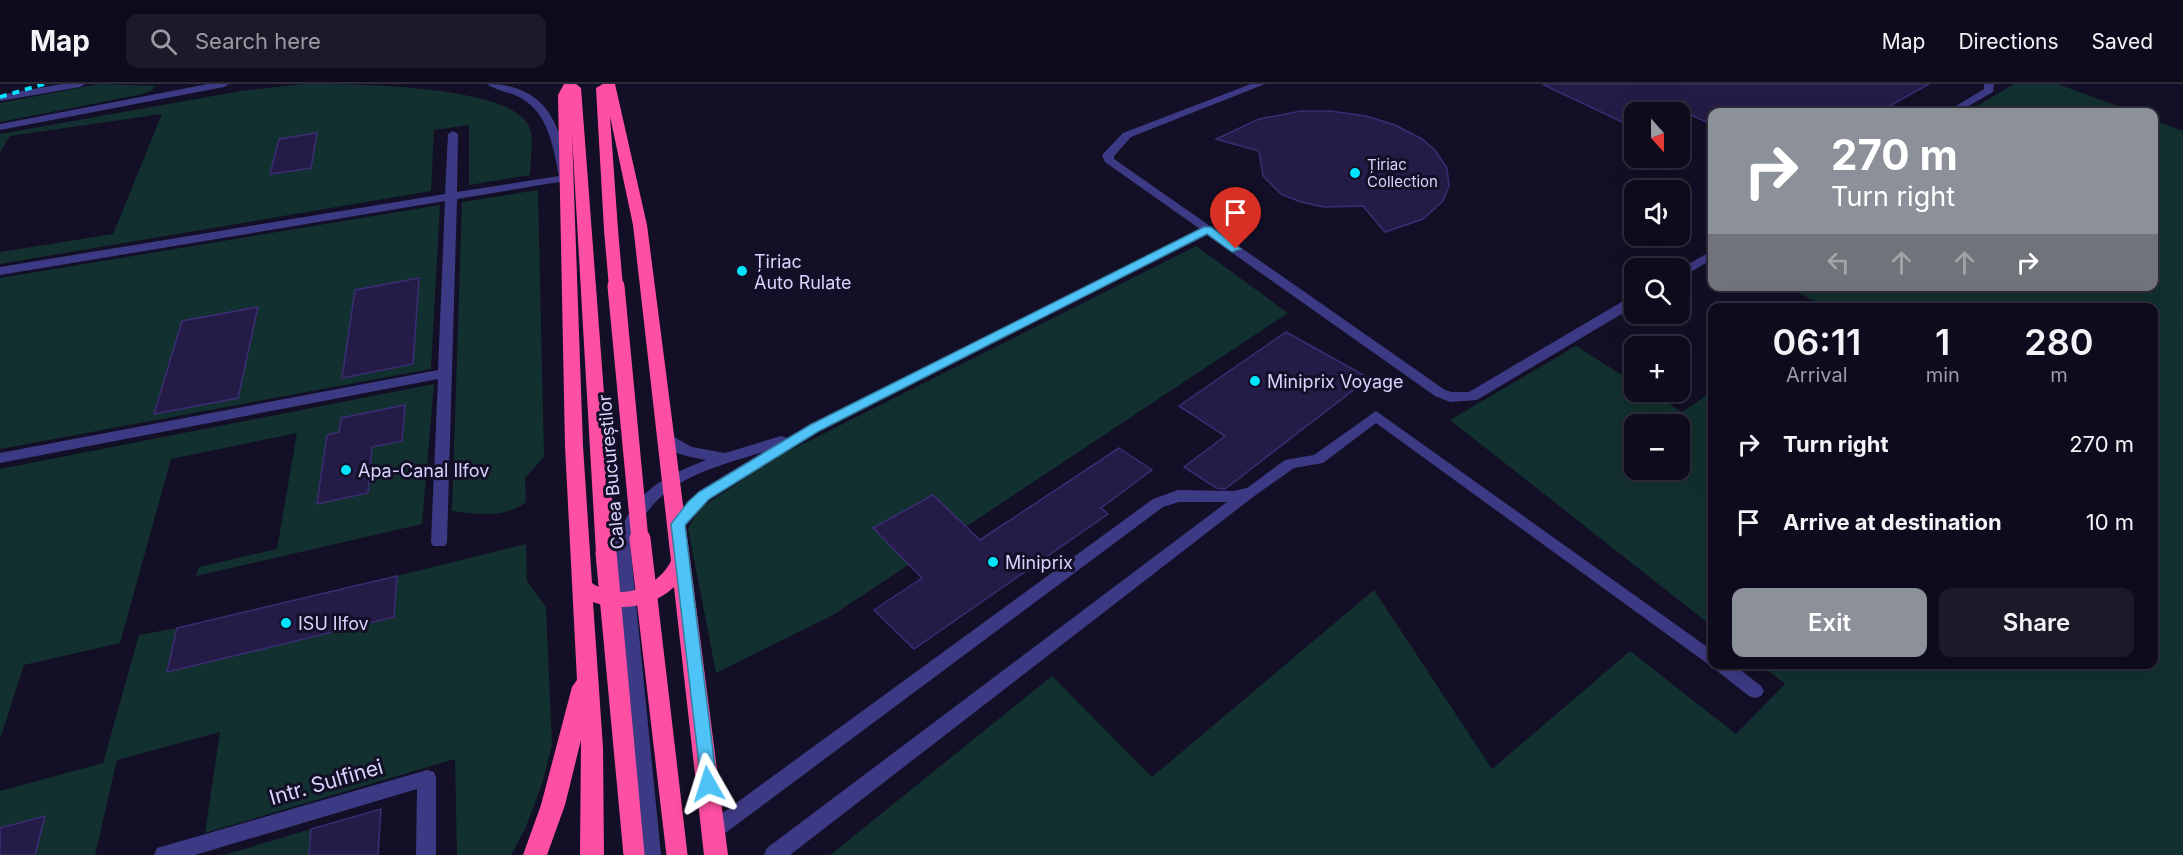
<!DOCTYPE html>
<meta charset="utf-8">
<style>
body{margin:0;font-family:Inter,sans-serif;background:#1c1929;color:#f1f3f6;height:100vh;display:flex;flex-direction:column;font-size:22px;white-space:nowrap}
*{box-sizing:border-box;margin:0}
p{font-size:20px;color:#9b9ba3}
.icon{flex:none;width:33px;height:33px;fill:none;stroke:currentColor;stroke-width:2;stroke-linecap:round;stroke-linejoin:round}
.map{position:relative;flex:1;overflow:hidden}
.side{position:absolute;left:1708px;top:219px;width:450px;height:366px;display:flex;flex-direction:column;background:#0e0b1c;border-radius:12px;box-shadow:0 6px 24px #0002,0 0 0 2px #2e2b3b}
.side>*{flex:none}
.top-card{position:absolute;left:1708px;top:24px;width:450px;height:183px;border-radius:12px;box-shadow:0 6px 24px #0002,0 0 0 2px #2e2b3b;background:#8c9099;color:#fff;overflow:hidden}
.needle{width:39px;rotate:159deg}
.controls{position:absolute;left:1624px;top:18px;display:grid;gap:12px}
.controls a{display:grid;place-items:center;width:66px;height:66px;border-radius:12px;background:#0e0b1c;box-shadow:0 6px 24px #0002,0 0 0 2px #2e2b3b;font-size:30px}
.pin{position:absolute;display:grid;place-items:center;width:51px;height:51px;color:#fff;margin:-62px -26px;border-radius:50% 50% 50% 0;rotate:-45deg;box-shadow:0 0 6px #0007}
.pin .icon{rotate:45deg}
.me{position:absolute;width:66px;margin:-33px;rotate:354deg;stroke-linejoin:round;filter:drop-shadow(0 0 4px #0008)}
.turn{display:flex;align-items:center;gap:21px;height:126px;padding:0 24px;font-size:27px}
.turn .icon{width:78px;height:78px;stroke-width:2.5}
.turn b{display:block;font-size:42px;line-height:51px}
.lanes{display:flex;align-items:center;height:57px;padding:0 24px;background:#0003;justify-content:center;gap:30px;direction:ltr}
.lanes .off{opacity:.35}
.eta{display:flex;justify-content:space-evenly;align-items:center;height:102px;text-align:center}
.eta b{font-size:36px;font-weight:600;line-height:42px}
.cta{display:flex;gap:12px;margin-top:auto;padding:12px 24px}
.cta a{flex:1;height:69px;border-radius:12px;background:#8c9099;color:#fff;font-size:24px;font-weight:600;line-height:69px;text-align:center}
.cta a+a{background:#1c1929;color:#f1f3f6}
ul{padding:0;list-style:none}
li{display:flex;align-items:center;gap:18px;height:78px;padding:0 24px}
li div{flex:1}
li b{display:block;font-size:22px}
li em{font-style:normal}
header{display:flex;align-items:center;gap:36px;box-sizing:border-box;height:84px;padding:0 30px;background:#0e0b1c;border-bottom:2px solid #2e2b3b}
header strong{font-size:28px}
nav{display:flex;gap:33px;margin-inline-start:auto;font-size:21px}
.search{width:420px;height:54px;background:#1c1929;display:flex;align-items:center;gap:15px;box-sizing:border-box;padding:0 21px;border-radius:12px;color:#9b9ba3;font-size:22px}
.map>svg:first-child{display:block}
</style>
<header>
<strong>Map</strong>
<div class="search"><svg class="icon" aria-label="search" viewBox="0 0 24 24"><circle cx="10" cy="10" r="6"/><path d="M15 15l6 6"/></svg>Search here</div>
<nav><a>Map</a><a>Directions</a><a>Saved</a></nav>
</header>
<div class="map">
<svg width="2183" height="771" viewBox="0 0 2183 771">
<rect width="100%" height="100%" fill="#130f26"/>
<g fill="#12302f" fill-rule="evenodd">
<polygon points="99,0 156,2 151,7 138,11 0,38 0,19"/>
<path d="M305,0C346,0 518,0 530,45C534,59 530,77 530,91L469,101V41L434,46L431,107L0,180V168L113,150L162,30L10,52L0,68V50L241,7Z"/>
<polygon points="2014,0 2058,0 2134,28 1967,28"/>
<polygon points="2154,36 2183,47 2183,771 830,771 1052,592 1152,693 1374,506 1492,685 1630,567 1736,650 1785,600 1761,581 2154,580 2154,224 1827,223 1792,206 1798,202 2154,202"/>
<path d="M538,106L544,373L525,394L526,418C504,435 478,430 452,427L462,118Z"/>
<polygon points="440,121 431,285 0,365 0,194"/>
<polygon points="1196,162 1288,229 833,531 716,589 688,444 700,424 781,371"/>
<path d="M1576,262L1635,299V308H1649L1682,328L1713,307V543L1450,336ZM1635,340H1680V386H1635Z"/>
<polygon points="434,300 422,440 196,492 199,483 277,465 297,349 171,375 120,559 24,581 0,655 0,385"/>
<polygon points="526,460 527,497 546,523 552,661 543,697 525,745 511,771 457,771 455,675 205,749 220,648 117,676 95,771 35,771 44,732 0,744 0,707 103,679 139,551 177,544 167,588 394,533 397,492"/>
<polygon points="311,745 309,771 224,771"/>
</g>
<g fill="#241b47" stroke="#3b2d73" stroke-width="1.5">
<polygon points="1542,0 1929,0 1879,28 1713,28 1713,41 1665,19 1645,28 1635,28 1635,34 1624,39"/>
<polygon points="1301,27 1330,27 1366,32 1395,41 1422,55 1435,66 1447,84 1449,102 1443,117 1423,135 1385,148 1363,122 1324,123 1301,118 1281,110 1263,92 1259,67 1216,55 1259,35"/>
<polygon points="317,49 311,84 270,90 279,55"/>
<polygon points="419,194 413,280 342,294 355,206"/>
<polygon points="258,223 238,314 154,330 182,237"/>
<polygon points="1286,248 1369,294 1225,405 1216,404 1184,383 1225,352 1179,322"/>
<polygon points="405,321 402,357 372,363 368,409 317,420 327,351 339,348 341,334"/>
<polygon points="1119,364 1152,386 1101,424 1108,430 914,565 874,526 922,494 873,444 933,411 980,456"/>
<polygon points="397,492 394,533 167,588 177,544"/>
<polygon points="381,725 378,771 309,771 311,745"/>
<polygon points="45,732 35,771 0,771 0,744"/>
</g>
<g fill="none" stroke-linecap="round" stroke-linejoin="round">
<g fill="#3d3a85" fill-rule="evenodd">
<polygon points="62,0 85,0 80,3 0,17 0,11"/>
<polygon points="208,0 229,0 224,3 0,46 0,40"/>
<path d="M487,0C548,0 561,43 571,94L565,97L457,115L447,458L445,462H433L431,458L438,295L0,379V369L438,286L445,117L0,191V183L445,110L448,50L453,47L458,50L457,108L559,92C553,63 549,30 521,14C511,8 496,7 487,0Z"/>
<path d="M1251,0H1265L1131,53L1114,72V75L1445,306L1452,308H1469L1630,213L1635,212V222L1477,316L1450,318L1435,312L1207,151L819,347L709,415L684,444H672L670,440L672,436L699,407L763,368C705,386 654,397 630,459L661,771H641L614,459C634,410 657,395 706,376C690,373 670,370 660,356L662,352H672L692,363L725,369L781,352L787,354L809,341L1200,145L1105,78L1102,71L1123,49Z"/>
<polygon points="1984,0 1994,0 1993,8 1958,28 1946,28 1984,5"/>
<polygon points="1713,166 1713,175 1680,194 1680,185"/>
<polygon points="1376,327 1713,567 1713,580 1733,580 1761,602 1764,607 1761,612 1755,614 1749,612 1712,583 1376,339 1323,379 1294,384 1253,413 790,771 764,771 767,764 1227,418 1179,418 1163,423 720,753 713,756 706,753 703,747 706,741 1153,415 1178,406 1233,407 1247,404 1285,376 1314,371"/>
<polygon points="427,686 434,688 436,694 436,771 416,771 417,705 195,771 154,771 157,764 164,762"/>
</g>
<path fill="#ff4fa3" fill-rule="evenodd" d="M564,0H576L581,4L616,469L613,474L606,476L599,474L596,469L572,51L583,362L592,499C619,518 657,505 671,477L633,141L610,32L618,146L611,150L604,146L596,4L603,0H615L647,141L728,771H704L674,503C653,523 620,528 593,518L603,664L604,771H580L581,656L565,721L547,771H523L541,721L572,603L577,596L565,362L558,11Z"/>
<polyline stroke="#00e5ff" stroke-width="4" stroke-dasharray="7 6" stroke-linecap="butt" points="0,13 44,0"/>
<polyline stroke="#ff4fa3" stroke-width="14" points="611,146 616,203"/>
<polyline stroke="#ff4fa3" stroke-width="17" points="616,202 640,456"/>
<g stroke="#ff4fa3" stroke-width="21">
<polyline points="640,455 677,771"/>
<polyline points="606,469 634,771"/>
</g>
</g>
<polygon fill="#4fc3f7" stroke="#337fa1" stroke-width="1.5" points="1204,143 1211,143 1241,165 1232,168 1207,150 819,347 709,415 685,441 717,700 714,706 708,708 702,706 671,440 688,418 699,408 810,341"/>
<g fill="#00e5ff" stroke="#130f26" stroke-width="2">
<circle cx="1355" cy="89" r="6"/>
<circle cx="742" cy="187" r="6"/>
<circle cx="1255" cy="297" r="6"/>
<circle cx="346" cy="386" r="6"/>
<circle cx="993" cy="478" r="6"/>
<circle cx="286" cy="539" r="6"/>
</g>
<g text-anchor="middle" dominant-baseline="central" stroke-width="6" stroke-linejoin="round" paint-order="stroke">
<g font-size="15" fill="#d9d4ff" stroke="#130f26" text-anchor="start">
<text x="1367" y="80">Țiriac<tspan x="1367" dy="17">Collection</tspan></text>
</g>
<g font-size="18" fill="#d9d4ff" stroke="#130f26" text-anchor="start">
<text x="754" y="177">Țiriac<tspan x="754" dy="21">Auto Rulate</tspan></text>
<text x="1267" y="297">Miniprix Voyage</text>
<text x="358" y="386">Apa-Canal Ilfov</text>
<text x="1005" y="478">Miniprix</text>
<text x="298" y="539">ISU Ilfov</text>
</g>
<g font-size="18" fill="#d9d4ff" stroke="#130f26">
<text transform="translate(611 388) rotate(-95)">Calea Bucureștilor</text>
</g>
<g font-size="21" fill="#d9d4ff" stroke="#130f26">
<text transform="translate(326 698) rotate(-16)">Intr. Sulfinei</text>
</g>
</g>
</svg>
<div class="controls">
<a><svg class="needle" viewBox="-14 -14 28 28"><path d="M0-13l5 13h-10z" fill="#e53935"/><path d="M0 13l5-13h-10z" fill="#9b9ba3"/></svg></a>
<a><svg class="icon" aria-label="sound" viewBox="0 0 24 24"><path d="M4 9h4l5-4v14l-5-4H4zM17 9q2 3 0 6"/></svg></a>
<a><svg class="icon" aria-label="search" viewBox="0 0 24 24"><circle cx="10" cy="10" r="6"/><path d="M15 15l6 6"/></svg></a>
<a>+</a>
<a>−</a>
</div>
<div class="pin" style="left:1236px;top:165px;background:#d93025"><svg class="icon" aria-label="arrive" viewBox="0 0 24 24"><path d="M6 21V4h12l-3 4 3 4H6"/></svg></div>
<svg class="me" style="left:708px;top:700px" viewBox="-20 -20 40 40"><path d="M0-17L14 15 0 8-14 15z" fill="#4fc3f7" stroke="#fff" stroke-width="4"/></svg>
<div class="top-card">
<div class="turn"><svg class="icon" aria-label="right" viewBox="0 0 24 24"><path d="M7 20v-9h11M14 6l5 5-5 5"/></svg><div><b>270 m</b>Turn right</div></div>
<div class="lanes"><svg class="icon off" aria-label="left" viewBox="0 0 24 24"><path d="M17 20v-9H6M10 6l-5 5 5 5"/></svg><svg class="icon off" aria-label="ahead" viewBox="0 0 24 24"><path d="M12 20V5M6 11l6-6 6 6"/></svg><svg class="icon off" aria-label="ahead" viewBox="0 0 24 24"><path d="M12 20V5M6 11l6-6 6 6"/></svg><svg class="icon" aria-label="right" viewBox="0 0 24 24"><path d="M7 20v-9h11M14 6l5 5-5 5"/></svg></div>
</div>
<section class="side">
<div class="eta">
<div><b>06:11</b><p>Arrival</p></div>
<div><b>1</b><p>min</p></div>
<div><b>280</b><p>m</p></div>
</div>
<ul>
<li><svg class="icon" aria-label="right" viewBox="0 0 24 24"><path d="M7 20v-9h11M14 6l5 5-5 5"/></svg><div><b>Turn right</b></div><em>270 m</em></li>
<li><svg class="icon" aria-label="arrive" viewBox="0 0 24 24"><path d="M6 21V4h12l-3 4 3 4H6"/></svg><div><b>Arrive at destination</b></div><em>10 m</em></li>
</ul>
<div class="cta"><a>Exit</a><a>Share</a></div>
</section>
</div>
